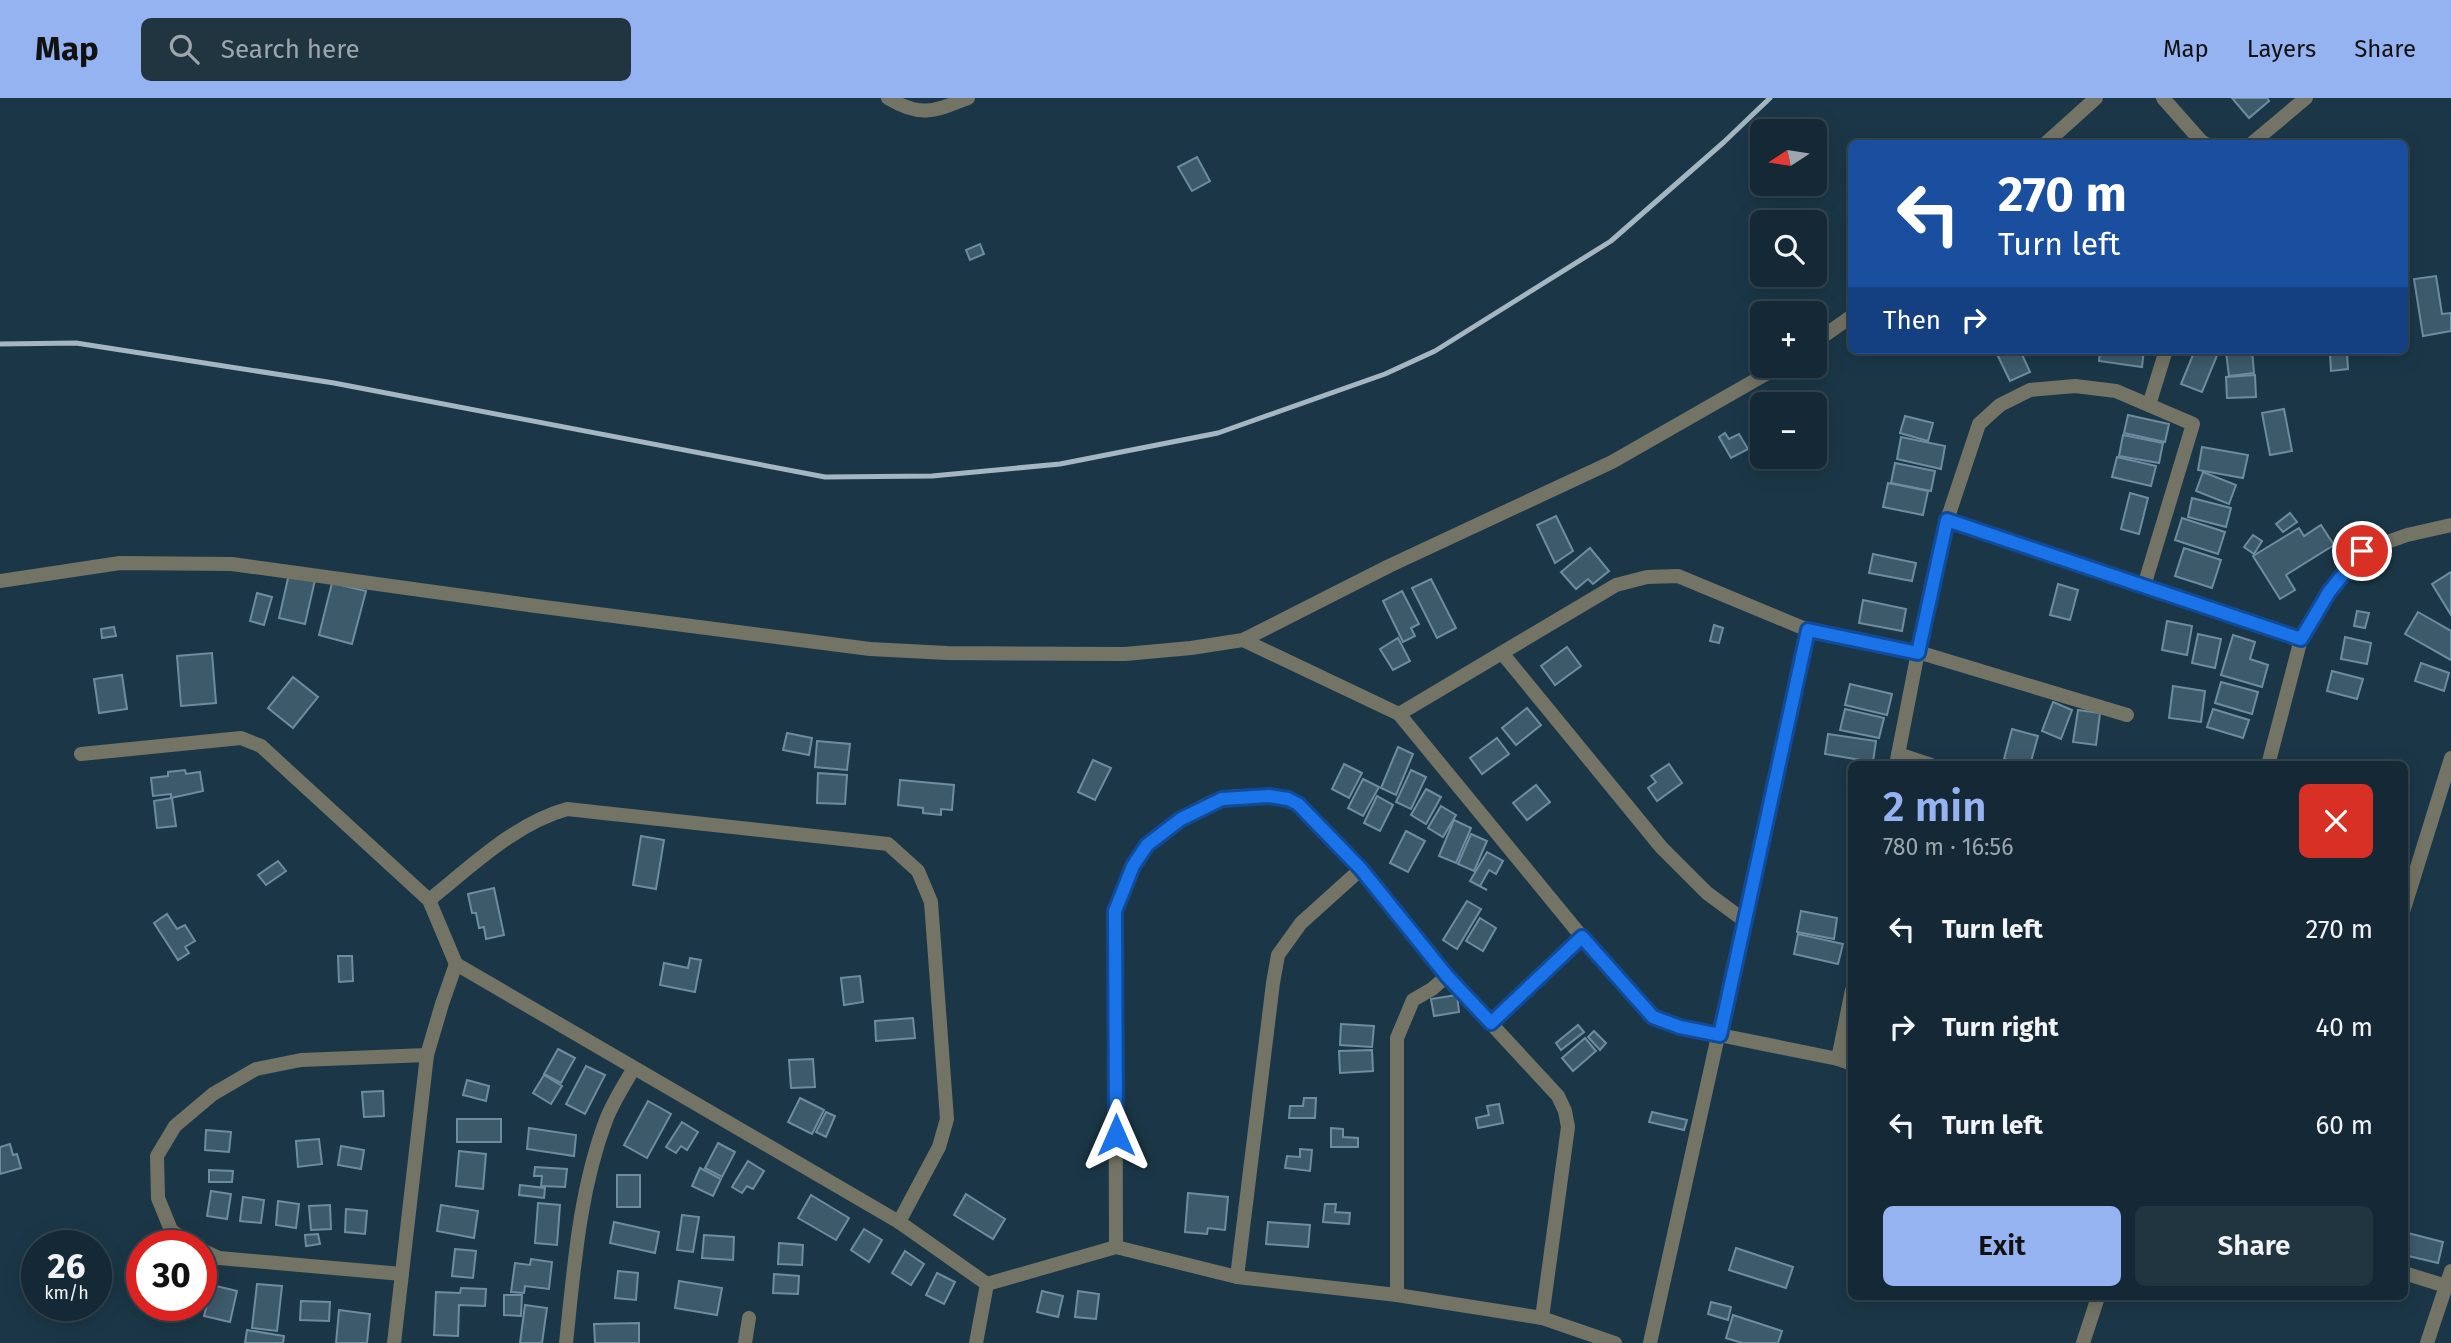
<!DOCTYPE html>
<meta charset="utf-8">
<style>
body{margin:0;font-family:"Fira Sans",sans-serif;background:#213541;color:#f1f3f6;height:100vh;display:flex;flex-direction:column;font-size:26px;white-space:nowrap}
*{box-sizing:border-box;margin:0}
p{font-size:23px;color:#9da6ad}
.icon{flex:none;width:38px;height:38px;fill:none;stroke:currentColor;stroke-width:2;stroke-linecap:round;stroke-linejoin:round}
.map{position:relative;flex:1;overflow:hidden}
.sheet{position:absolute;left:1848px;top:663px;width:560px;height:539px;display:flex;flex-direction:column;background:#142935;border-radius:10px;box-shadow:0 4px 18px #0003,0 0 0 2px #334550}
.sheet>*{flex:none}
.guide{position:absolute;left:1848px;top:42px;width:560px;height:214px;border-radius:10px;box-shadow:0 4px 18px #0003,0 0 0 2px #334550;background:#1a4fa0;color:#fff;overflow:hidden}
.needle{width:46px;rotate:258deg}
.controls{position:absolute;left:1750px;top:21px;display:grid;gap:14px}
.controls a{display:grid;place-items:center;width:77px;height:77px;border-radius:10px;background:#142935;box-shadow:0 4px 18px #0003,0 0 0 2px #334550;font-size:35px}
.speed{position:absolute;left:21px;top:1132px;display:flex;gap:14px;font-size:35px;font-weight:700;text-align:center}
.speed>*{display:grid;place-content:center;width:91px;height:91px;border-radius:50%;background:#142935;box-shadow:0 4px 18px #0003,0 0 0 2px #334550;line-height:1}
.speed small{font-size:18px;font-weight:400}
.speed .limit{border:10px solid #d22;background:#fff;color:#111}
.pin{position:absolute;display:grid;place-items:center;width:60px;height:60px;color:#fff;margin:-30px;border:4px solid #fff;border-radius:50%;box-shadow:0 2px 7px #0007}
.me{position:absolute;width:77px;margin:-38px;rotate:0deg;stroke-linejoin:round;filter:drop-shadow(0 0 5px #0008)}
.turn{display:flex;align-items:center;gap:24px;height:147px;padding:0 35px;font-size:32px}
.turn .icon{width:91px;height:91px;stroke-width:2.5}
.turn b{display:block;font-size:49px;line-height:60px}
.then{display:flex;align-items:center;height:66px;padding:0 35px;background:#0003;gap:14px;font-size:26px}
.round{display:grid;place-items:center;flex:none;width:74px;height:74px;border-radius:10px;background:#213541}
.head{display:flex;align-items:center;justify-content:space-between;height:119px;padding:0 35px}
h1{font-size:42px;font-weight:600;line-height:52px;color:#95b2f1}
.primary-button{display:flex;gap:14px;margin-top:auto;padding:14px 35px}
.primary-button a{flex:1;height:80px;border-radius:10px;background:#95b2f1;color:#111;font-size:28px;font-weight:600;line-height:80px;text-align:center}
.primary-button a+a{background:#213541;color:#f1f3f6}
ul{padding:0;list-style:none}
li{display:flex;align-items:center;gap:21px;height:98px;padding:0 35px}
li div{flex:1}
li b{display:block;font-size:26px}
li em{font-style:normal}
header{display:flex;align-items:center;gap:42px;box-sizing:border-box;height:98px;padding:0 35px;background:#95b2f1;color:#111}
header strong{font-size:33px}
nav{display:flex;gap:38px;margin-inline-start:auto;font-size:24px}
.search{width:490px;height:63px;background:#213541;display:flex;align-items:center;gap:18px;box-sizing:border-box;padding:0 24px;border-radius:10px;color:#9da6ad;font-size:26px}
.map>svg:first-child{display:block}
</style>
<header>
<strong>Map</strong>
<div class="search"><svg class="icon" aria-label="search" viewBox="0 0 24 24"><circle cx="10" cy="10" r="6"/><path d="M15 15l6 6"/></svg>Search here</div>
<nav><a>Map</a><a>Layers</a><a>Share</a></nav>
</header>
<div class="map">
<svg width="2451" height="1245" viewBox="0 0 2451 1245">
<rect width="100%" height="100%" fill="#1b3747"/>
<g fill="#3d5a6b" stroke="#6e8c9f" stroke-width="2">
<polygon points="2232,0 2267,0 2269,3 2249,20"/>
<polygon points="1197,59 1210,83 1192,93 1178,69"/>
<polygon points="980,146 984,156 970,162 966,152"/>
<polygon points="2436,178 2442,216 2451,215 2451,233 2423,238 2414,181"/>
<polygon points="1995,252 2020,252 2030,274 2010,283"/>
<polygon points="2100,252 2144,252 2142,269 2099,263"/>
<polygon points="2195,252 2210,252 2218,255 2202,294 2181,286"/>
<polygon points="2252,252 2254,275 2229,278 2226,254"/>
<polygon points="2347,255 2348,271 2331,273 2330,256"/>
<polygon points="2255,277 2256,299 2227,300 2226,279"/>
<polygon points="2284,311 2292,353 2270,357 2262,315"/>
<polygon points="2128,317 2169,326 2165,344 2124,335"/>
<polygon points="1905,318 1933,325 1928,343 1900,335"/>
<polygon points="1725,335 1729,341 1739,336 1748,351 1731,360 1719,339"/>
<polygon points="2123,337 2163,345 2159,365 2119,358"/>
<polygon points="1901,339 1945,348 1941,371 1897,361"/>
<polygon points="2202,349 2248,357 2243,380 2198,372"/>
<polygon points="2117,359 2156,368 2151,388 2112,379"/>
<polygon points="1895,365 1935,373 1931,393 1891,385"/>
<polygon points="2203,374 2236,387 2229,406 2196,393"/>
<polygon points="1888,385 1928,393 1923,417 1883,409"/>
<polygon points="2130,395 2148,400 2139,436 2121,431"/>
<polygon points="2192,400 2231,410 2226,429 2188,419"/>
<polygon points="2290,415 2297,424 2283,434 2276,426"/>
<polygon points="1556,418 1573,453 1555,465 1537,427"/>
<polygon points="2182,420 2225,434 2218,456 2175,442"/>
<polygon points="2321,427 2334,447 2286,477 2295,492 2280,501 2253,458 2299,430 2304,438"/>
<polygon points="2253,437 2262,443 2254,456 2244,449"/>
<polygon points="1590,450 1609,473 1593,486 1588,481 1576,491 1561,474"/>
<polygon points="2184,450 2221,462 2212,490 2175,478"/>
<polygon points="1873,456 1916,465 1912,483 1869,475"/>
<polygon points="2451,474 2451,517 2432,486"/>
<polygon points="289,476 315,482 305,526 279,520"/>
<polygon points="1431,481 1456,530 1437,540 1412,490"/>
<polygon points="332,485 366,493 352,546 319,537"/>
<polygon points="2058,486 2078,492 2070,522 2050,517"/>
<polygon points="1402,493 1419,526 1411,530 1415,538 1403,544 1383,503"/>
<polygon points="257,495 272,499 264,527 250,523"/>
<polygon points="1863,502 1906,511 1902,533 1859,525"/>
<polygon points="2357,513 2369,515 2365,530 2354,528"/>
<polygon points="2418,514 2451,533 2451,562 2405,536"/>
<polygon points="2167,523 2192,528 2187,557 2162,552"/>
<polygon points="1714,527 1723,530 1719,545 1710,543"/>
<polygon points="114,529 116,538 102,540 101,531"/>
<polygon points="2198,536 2221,541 2215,570 2192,565"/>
<polygon points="2233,537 2255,544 2250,561 2268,567 2262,589 2221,577"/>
<polygon points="2345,539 2371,545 2367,566 2341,561"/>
<polygon points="1398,540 1410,563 1393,572 1380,551"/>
<polygon points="1567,549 1581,568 1555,587 1541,568"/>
<polygon points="212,555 216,605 181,608 177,558"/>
<polygon points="2421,565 2449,575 2444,593 2415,583"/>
<polygon points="2332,573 2363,581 2357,601 2327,593"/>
<polygon points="122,577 127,611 99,615 94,581"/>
<polygon points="293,579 318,599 293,630 268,610"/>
<polygon points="2221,584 2258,594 2252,616 2215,605"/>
<polygon points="1850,586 1892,596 1887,617 1845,607"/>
<polygon points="2173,588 2205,593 2201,624 2169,620"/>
<polygon points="2053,604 2072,612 2061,641 2042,633"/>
<polygon points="1527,610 1541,627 1516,647 1502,630"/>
<polygon points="1845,611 1884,620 1879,640 1840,632"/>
<polygon points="2213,611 2249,622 2243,640 2207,629"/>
<polygon points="2078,612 2100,615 2096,647 2073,644"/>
<polygon points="2012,631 2038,638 2030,667 2004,661"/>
<polygon points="787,635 812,640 809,657 783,652"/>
<polygon points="1828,636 1876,643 1873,664 1825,656"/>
<polygon points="1497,640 1509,656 1482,676 1470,660"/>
<polygon points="817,643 850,646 847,672 815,669"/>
<polygon points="1398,649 1413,656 1396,697 1381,690"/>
<polygon points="1093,662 1111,670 1095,702 1078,694"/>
<polygon points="1344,666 1362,675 1349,700 1332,691"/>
<polygon points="1669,666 1682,685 1657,703 1648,690 1656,684 1651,678"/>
<polygon points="185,672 186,676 200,674 203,693 171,700 171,696 153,698 151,680 168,678 168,674"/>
<polygon points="1411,672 1426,679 1411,711 1396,704"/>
<polygon points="818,675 847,677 845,706 817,705"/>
<polygon points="1363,681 1379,689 1363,718 1348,710"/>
<polygon points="900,682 954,687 952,712 941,711 941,717 923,715 923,710 898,707"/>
<polygon points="1536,687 1550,704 1527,722 1513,705"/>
<polygon points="1426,691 1441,699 1426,726 1411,717"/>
<polygon points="1377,698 1393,707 1380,733 1364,725"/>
<polygon points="172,700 176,728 157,730 154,703"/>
<polygon points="1441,708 1456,717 1443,739 1428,730"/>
<polygon points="1454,722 1471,730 1456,765 1439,758"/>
<polygon points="1406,733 1425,743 1408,774 1390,765"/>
<polygon points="1471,736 1487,743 1474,773 1458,766"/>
<polygon points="641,738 664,742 656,791 633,787"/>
<polygon points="1487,754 1503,763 1496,776 1489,772 1480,788 1487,792 1470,783"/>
<polygon points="278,763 286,773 266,787 258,777"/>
<polygon points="494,790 504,837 486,841 484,829 479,830 476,815 472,815 468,796"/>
<polygon points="1467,803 1481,811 1457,851 1443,842"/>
<polygon points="1801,813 1837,820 1834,841 1797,834"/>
<polygon points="167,816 177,831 185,827 195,843 185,849 189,855 178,862 154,825"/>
<polygon points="1480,820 1496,830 1483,853 1466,843"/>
<polygon points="1798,836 1843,846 1838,866 1794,856"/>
<polygon points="338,858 352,858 353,883 339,884"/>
<polygon points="690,860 701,862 695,894 660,887 664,865 688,870"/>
<polygon points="860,878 863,904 844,907 841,880"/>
<polygon points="1457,897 1459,914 1434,918 1431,901"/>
<polygon points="913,920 915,940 876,943 875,923"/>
<polygon points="1341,926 1374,928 1372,949 1340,947"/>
<polygon points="1578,927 1584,934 1561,952 1556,945"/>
<polygon points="1594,933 1606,945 1600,952 1588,939"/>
<polygon points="1585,940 1596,953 1573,973 1562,960"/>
<polygon points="558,951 575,960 561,985 544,976"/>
<polygon points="1372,952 1373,973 1340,975 1339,953"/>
<polygon points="813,961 815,989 791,990 789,962"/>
<polygon points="586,968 605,977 585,1016 566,1006"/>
<polygon points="544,977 562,988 551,1006 533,995"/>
<polygon points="467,982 489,988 486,1003 463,997"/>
<polygon points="383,993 384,1018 364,1019 362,994"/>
<polygon points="800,1000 824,1012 812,1036 788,1024"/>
<polygon points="1304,1000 1316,1000 1315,1020 1289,1020 1290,1008 1303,1008"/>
<polygon points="648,1003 671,1016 647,1060 624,1047"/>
<polygon points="1499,1006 1503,1025 1478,1030 1476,1020 1489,1017 1487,1008"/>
<polygon points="826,1014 835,1018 826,1039 816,1034"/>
<polygon points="1652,1014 1687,1022 1684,1032 1649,1024"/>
<rect x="457" y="1021" width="44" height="23"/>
<polygon points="682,1024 698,1034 687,1052 681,1048 676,1055 666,1049"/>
<polygon points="529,1030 576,1037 574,1058 527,1051"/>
<polygon points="1331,1030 1343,1031 1343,1039 1358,1040 1358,1049 1331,1049"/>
<polygon points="206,1032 231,1034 229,1054 205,1052"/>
<polygon points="319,1041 322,1066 298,1069 296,1043"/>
<polygon points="718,1045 735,1054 722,1079 705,1070"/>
<polygon points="10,1046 13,1057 17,1056 21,1070 0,1076 0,1049"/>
<polygon points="341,1048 364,1052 361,1071 338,1067"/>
<polygon points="1300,1051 1312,1052 1310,1073 1285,1070 1287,1058 1300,1059"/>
<polygon points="459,1053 486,1056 483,1091 456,1088"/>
<polygon points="748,1063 764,1073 753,1091 747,1088 742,1095 732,1089"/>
<polygon points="535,1069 567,1071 565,1089 541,1088 542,1078 534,1078"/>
<polygon points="700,1070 721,1081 713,1098 692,1088"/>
<polygon points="209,1072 233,1073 232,1084 209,1084"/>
<rect x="617" y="1077" width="23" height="32"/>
<polygon points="520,1087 545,1090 544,1100 519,1097"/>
<polygon points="211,1093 231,1096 227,1121 207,1118"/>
<polygon points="1188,1095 1228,1099 1225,1132 1208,1130 1207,1136 1185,1134"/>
<polygon points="966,1096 1005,1121 993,1141 954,1117"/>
<polygon points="811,1097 849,1120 836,1142 798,1120"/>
<polygon points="243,1099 264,1102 261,1125 240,1123"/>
<polygon points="278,1103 299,1106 296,1130 276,1127"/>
<polygon points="538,1105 560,1107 557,1147 535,1145"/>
<polygon points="1325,1106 1336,1106 1335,1114 1350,1115 1349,1126 1323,1124"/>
<polygon points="330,1107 331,1131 311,1132 309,1108"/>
<polygon points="441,1107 478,1113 474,1140 437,1133"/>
<polygon points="346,1111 367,1113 365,1136 345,1134"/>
<polygon points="682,1117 699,1119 693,1154 677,1152"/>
<polygon points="614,1124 659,1134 655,1155 610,1145"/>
<polygon points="1268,1124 1310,1127 1308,1149 1266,1146"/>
<polygon points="864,1131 882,1142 869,1164 851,1152"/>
<polygon points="2404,1134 2443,1144 2438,1165 2404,1157"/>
<polygon points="318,1136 320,1146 306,1148 305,1137"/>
<polygon points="704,1137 734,1139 733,1162 702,1160"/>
<polygon points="779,1145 803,1147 802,1167 778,1166"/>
<polygon points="1736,1150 1793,1169 1786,1190 1729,1172"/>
<polygon points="455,1151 476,1153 473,1180 452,1178"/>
<polygon points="905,1153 924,1166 911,1187 892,1175"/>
<polygon points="531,1161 552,1164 549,1191 525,1188 524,1195 511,1194 515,1165 530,1167"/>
<polygon points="618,1173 638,1175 636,1202 615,1200"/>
<polygon points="937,1175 955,1184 944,1206 926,1197"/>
<polygon points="774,1176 799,1178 798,1196 773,1195"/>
<polygon points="679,1183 722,1190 717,1217 675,1210"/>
<polygon points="257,1186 282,1188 277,1233 252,1230"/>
<polygon points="212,1187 237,1193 230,1224 204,1218"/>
<polygon points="461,1190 486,1191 485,1208 459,1207 458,1238 434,1237 436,1194 460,1195"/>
<polygon points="1042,1193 1063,1198 1058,1219 1037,1214"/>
<polygon points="1078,1193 1099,1196 1096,1221 1075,1219"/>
<polygon points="504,1197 522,1197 521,1218 504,1217"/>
<polygon points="301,1203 330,1204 329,1223 300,1222"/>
<polygon points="1711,1204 1731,1209 1728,1222 1708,1216"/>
<polygon points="525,1207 547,1210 542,1245 520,1245"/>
<polygon points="339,1212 370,1216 367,1245 336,1245"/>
<polygon points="1733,1217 1782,1233 1778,1245 1742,1245 1726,1240"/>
<polygon points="639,1225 639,1245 595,1245 594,1226"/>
<polygon points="247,1232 284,1238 283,1245 245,1245"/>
</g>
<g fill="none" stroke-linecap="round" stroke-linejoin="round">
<g stroke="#737465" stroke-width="14">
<path d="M888,0C921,20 935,13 968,0"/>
<polyline points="2163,0 2201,43 2206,46"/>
<polyline points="2045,46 2096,0"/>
<polyline points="2251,46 2306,0"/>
<polyline points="1815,244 1852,218"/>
<polyline points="2149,307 2166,252"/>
<polyline points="1947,422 2301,541"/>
<polyline points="0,483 120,465 232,466 536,508 870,551 947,555 1125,556 1191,550 1243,542 1389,468 1612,364 1780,268"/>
<polyline points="1243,542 1399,616"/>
<polyline points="1502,555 1661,749 1707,795 1745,823"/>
<polyline points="2127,617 1918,554 1947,422 1979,326 2000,307 2030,292 2075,288 2116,293 2193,326 2144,488"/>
<polyline points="81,656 241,640 261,648 429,802 456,866 899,1124 987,1186"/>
<polyline points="1898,656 1931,667"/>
<polyline points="2268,667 2301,541 2329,493 2362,453 2407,437 2451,427"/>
<path d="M429,802C472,768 514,726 567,711L888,746L918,773L931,804L947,1021L939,1049L899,1124"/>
<polyline points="2404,811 2451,660"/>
<polyline points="1852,892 1838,961 1680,929 1653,919 1582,839 1399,616 1616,487 1647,479 1678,478 1808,532 1918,554 1896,667"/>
<polyline points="1491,925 1582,839"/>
<polyline points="1838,961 1852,966"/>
<polyline points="192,1148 171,1132 158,1100 157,1058 175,1028 213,996 256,971 301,962 427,957"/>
<path d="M1116,1149L1115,813C1124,791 1130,769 1146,750C1158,735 1204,704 1223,700C1244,696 1278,697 1298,706L1361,771L1447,878L1558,998L1565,1013L1568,1029L1542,1220"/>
<polyline points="201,1152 219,1160 402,1176"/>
<polyline points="2404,1175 2446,1188"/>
<polyline points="1237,1179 1273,885 1278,857 1301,825 1361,771"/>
<polyline points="1397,1197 1397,940 1413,902 1432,891 1447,878"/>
<polyline points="394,1245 427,957 442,906 456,866"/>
<path d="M566,1245C574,1170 579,1094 606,1022C613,1004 624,987 634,970"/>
<polyline points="745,1245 749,1220"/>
<polyline points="976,1245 987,1186 1116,1149 1237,1179 1397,1197 1542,1220 1615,1245"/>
<polyline points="1650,1245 1808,532"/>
<polyline points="2083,1245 2098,1199"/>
<polyline points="2427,1245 2451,1173"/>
</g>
<polyline stroke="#a3b6c2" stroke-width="5" points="0,246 76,245 334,285 825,379 932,378 1060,366 1218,335 1385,276 1435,253 1611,143 1724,44 1770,0"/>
</g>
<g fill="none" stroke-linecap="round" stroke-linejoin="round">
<g stroke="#114b97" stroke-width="18">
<polyline id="route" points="1116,1037 1115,813 1133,768 1147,747 1181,721 1222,701 1269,698 1288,701 1298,706 1361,771 1447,878 1491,925 1582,839 1653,919 1680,929 1720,937 1808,532 1918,555 1947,422 2301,541 2329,494 2362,453"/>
</g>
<use href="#route" stroke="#1a73e8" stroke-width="12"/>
</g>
</svg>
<div class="controls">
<a><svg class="needle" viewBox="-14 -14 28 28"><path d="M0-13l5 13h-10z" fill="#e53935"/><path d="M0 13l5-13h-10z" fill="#9da6ad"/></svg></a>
<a><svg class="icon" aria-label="search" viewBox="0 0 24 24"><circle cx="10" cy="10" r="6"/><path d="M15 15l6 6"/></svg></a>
<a>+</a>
<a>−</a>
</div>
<div class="speed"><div>26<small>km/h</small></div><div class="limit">30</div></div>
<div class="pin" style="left:2362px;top:453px;background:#d93025"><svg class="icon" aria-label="arrive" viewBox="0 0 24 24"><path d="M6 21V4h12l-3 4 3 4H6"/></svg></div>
<svg class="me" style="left:1116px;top:1037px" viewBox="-20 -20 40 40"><path d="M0-17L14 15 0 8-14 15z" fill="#1a73e8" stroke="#fff" stroke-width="4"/></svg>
<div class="guide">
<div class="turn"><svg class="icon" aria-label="left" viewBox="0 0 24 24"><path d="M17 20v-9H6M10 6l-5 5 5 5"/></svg><div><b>270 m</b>Turn left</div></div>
<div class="then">Then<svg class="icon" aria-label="right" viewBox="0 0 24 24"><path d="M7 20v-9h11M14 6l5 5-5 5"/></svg></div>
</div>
<section class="sheet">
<div class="head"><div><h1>2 min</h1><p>780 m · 16:56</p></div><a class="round" style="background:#d93025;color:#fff"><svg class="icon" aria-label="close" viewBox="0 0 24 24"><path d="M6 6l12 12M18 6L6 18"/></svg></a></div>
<ul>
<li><svg class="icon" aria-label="left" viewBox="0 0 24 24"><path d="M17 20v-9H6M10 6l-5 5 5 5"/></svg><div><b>Turn left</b></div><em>270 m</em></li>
<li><svg class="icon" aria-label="right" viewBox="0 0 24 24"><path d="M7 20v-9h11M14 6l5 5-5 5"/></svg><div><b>Turn right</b></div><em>40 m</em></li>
<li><svg class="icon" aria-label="left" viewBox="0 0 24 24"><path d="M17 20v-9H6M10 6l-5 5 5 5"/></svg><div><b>Turn left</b></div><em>60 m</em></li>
</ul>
<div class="primary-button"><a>Exit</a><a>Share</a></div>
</section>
</div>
